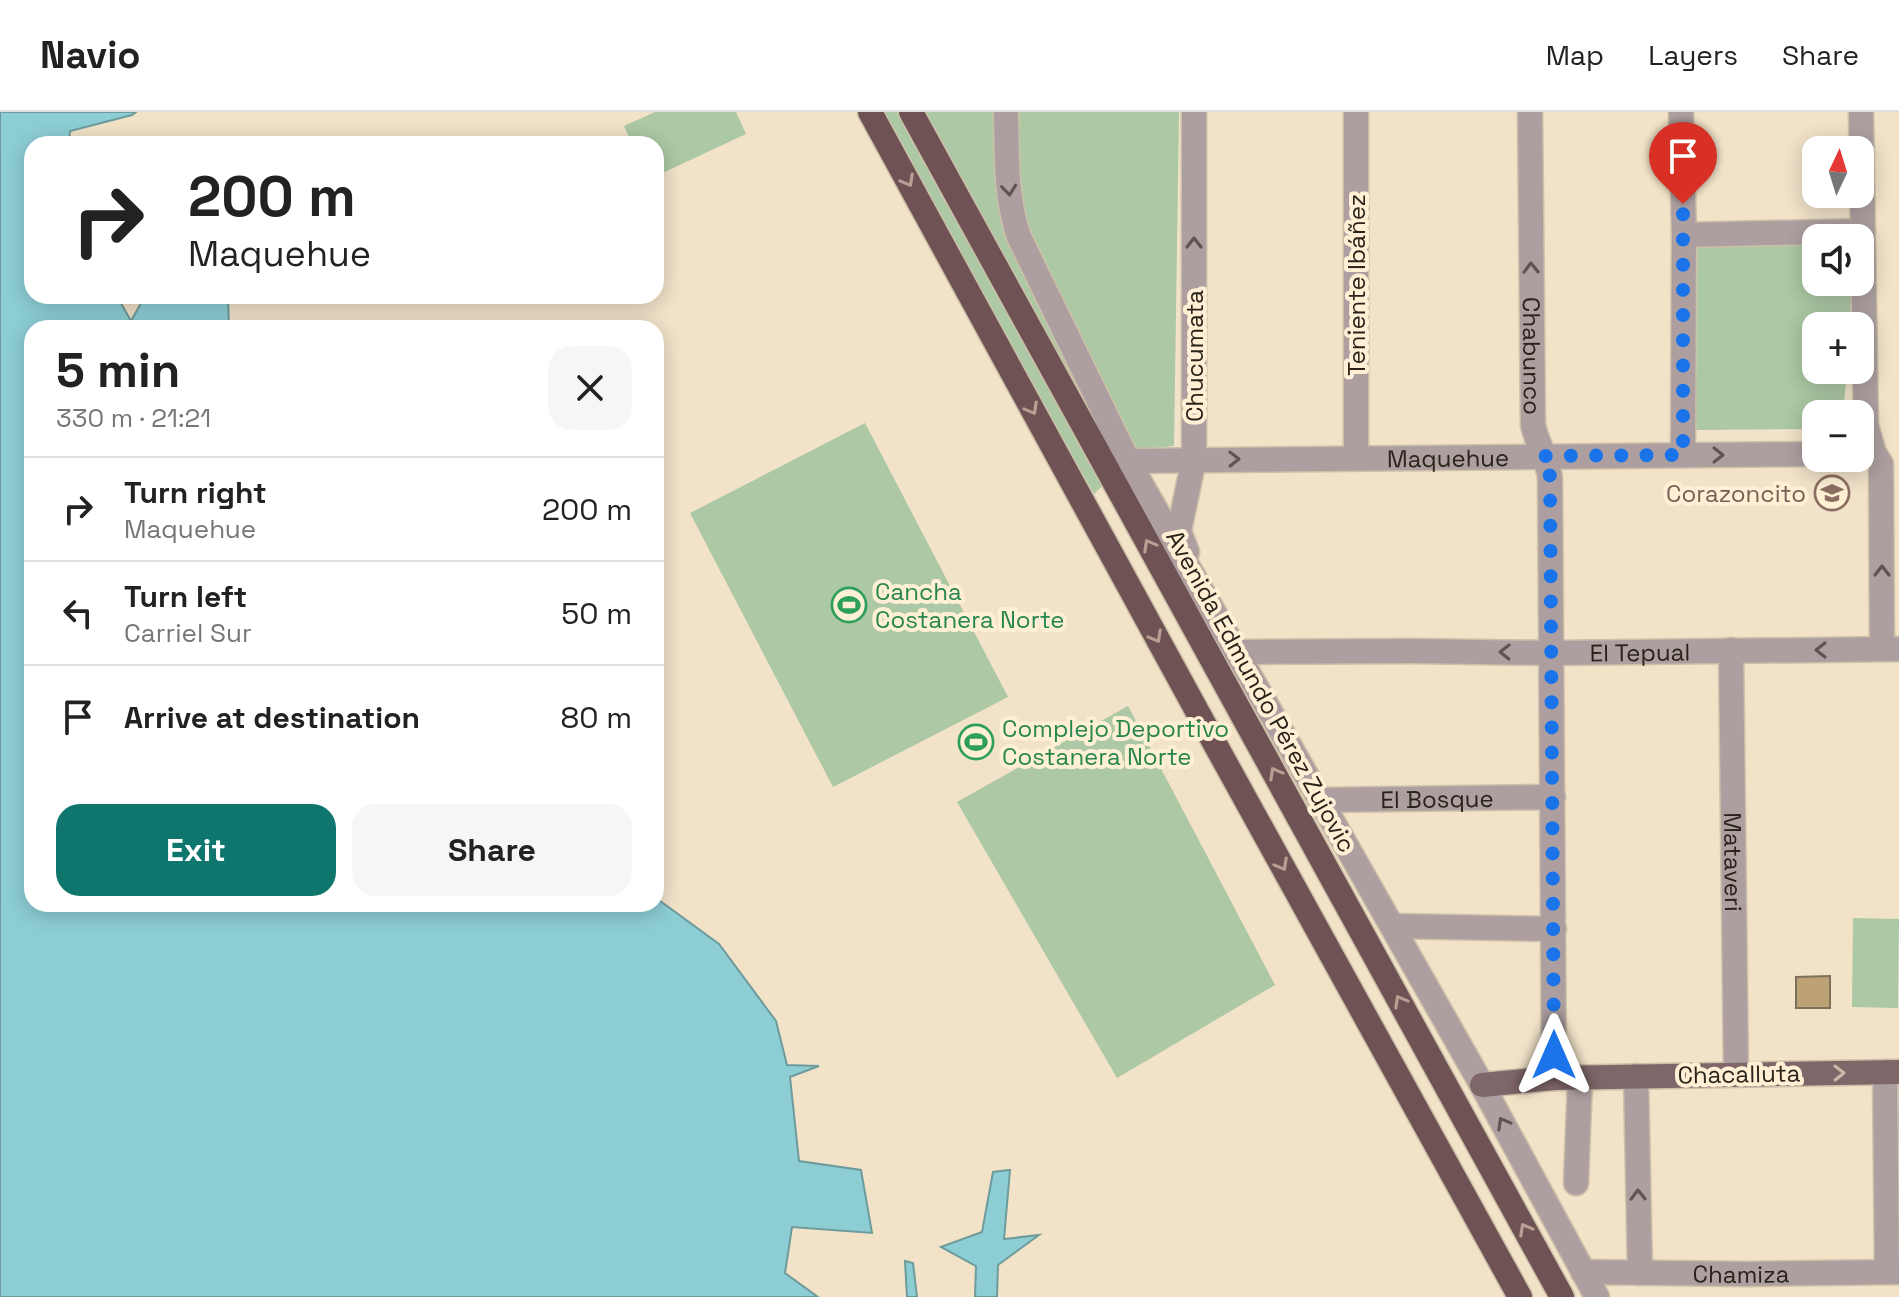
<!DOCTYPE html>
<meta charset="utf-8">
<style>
body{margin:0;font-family:"Space Grotesk",sans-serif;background:#f6f6f6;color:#222;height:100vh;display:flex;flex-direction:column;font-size:30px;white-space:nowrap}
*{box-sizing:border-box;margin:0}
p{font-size:26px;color:#767676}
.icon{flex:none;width:44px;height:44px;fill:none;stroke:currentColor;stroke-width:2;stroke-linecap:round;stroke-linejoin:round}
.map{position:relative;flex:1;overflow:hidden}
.side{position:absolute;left:24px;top:208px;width:640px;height:592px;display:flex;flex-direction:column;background:#fff;border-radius:24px;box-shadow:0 4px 20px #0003}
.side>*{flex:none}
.hud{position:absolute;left:24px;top:24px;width:640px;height:168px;border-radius:24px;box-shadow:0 4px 20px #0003;background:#fff;color:#222;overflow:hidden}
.needle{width:52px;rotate:4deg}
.buttons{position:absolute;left:1802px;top:24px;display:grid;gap:16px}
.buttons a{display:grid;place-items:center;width:72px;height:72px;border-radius:16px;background:#fff;box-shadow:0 4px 20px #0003;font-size:40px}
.pin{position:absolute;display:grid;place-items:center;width:68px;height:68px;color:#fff;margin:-82px -34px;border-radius:50% 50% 50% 0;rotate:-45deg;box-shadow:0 0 8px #0007}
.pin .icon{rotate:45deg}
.me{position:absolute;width:88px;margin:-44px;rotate:0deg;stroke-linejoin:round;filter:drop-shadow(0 0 6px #0008)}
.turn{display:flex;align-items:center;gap:28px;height:168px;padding:0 32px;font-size:36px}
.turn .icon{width:104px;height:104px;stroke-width:2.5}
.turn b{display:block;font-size:56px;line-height:68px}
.round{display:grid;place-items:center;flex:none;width:84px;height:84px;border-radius:24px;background:#f6f6f6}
.headline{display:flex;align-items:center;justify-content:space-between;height:136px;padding:0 32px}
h1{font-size:48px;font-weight:700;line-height:60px}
.primary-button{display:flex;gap:16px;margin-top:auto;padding:16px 32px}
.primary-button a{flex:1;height:92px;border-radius:24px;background:#0f766e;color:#fff;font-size:32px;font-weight:700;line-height:92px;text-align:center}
.primary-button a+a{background:#f6f6f6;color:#222}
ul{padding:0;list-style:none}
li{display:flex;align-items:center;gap:24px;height:104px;padding:0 32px;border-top:2px solid #e0e0e0}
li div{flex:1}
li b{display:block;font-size:30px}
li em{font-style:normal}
header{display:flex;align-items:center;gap:48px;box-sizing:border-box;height:112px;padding:0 40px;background:#fff;border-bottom:2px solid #e0e0e0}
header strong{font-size:38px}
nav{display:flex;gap:44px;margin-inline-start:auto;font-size:28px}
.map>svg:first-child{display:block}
</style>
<header>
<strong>Navio</strong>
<nav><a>Map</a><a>Layers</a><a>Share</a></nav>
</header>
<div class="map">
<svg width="1899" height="1185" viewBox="0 0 1899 1185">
<rect width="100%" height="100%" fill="#f1e2c8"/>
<g fill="#acc8a4">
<polygon points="655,0 736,0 746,22 656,64 656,32 632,32 624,14"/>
<polygon points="883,0 1179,0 1174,334 1136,338 1128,349 1094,382 954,132"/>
<polygon points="1692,129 1816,129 1816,170 1853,170 1849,214 1816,214 1816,258 1847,258 1843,302 1816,302 1816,317 1694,318"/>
<polygon points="865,311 1008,585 833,675 690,401"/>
<polygon points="1128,594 1275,873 1117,966 957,690"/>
<polygon points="1853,806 1899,807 1898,896 1852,895"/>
</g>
<g fill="#8cced4" stroke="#6e9b9c" stroke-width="2">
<polygon points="0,0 136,0 132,3 70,19 69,32 32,32 32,184 117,184 131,209 145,184 228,185 229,216 32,216 32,792 656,792 656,786 719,832 776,909 787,953 819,954 790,965 799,1049 861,1058 872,1121 792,1115 785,1161 818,1185 0,1185"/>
<polygon points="1010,1058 1004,1127 1039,1123 998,1153 997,1185 975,1185 976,1154 941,1135 982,1120 993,1060"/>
<polygon points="905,1149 913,1151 917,1185 907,1185"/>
</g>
<polygon fill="#bca275" stroke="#7e715a" stroke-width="2" points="1830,864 1830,896 1796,896 1796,865"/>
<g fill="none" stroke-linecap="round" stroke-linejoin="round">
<g stroke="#cdc0a9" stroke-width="27">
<g id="minor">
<path d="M1006,0C1007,42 1005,84 1019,125L1128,349L1482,973L1597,1185"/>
<path id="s1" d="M1530,0L1533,313C1537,332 1548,348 1550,366L1554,966"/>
<polyline points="1681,0 1684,123 1683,343"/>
<polyline points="1861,0 1866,313 1874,341 1881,352 1882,537"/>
<polyline points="1684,123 1863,119"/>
<polyline points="1356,345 1356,0"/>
<path id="s2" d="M1128,349L1816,342"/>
<polyline points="1187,440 1179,419 1194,347 1194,0"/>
<path id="s3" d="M1731,538L1736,962"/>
<path id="s4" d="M1236,540L1413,539L1552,541L1899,537"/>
<path id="s5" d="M1321,688L1553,685"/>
<polyline points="1392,814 1554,817"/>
<polyline points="1885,960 1887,1160"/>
<polyline points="1636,964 1640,1161"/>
<polyline points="1576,1071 1580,966"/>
<path id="s6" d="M1583,1160L1746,1162L1899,1160"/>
</g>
</g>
<g stroke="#cdc0a9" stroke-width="27">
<polyline id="major" points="1482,973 1554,966 1899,960"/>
</g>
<g stroke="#cdc0a9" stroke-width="27">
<g id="highway">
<polyline points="870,0 1215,632 1520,1185"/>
<polyline points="911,0 1562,1185"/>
</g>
</g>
<use href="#minor" stroke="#ad9fa0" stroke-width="24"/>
<use href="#major" stroke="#7f6668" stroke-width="24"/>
<use href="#highway" stroke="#6e5254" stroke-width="24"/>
</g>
<defs><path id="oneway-chevron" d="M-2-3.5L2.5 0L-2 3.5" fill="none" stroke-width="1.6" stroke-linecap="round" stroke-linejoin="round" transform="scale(2)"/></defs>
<g stroke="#b6a094">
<use href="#oneway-chevron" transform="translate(908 69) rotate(61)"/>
<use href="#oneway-chevron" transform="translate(1032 297) rotate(61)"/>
<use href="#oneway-chevron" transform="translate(1149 433) rotate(-119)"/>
<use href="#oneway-chevron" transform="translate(1156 525) rotate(61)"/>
<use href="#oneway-chevron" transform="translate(1275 661) rotate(-119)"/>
<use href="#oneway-chevron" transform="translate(1282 753) rotate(61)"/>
<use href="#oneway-chevron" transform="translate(1400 889) rotate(-119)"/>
<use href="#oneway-chevron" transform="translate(1525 1117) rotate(-119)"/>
</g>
<g stroke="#5e5550">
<use href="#oneway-chevron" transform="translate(1009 78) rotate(84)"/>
<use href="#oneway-chevron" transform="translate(1194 131) rotate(-90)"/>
<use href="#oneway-chevron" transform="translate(1531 156) rotate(-91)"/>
<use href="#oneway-chevron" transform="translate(1718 343)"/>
<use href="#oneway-chevron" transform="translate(1234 347) rotate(-1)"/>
<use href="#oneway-chevron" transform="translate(1882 459) rotate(-90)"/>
<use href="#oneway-chevron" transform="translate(1821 538) rotate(180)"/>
<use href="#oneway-chevron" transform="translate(1505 540) rotate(-179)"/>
<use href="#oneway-chevron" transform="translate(1503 1011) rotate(-119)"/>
<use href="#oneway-chevron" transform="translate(1638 1083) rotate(-91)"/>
</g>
<use stroke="#cbb8a9" href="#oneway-chevron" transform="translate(1839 961) rotate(-1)"/>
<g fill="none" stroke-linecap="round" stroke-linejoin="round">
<polyline stroke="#1a73e8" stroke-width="14" stroke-dasharray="0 25.2" points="1554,943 1550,366 1549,355 1542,344 1683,343 1683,92"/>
</g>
<defs>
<g id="school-ring" transform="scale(1.8)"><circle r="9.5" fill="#feefd5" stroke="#8d6e63" stroke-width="1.5"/><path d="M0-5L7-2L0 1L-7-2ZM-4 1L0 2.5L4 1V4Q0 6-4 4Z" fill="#8d6e63"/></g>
<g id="stadium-ring" transform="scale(1.8)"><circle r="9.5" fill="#feefd5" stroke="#2e9e5b" stroke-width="1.5"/><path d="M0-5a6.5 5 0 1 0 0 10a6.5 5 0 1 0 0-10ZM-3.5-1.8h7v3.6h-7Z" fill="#2e9e5b"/></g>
</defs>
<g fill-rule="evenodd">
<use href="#school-ring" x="1832" y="381"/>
<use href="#stadium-ring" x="849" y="493"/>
<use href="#stadium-ring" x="976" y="630"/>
</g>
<g text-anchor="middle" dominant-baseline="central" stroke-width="8" stroke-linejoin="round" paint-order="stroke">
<g font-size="24" fill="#29231a" stroke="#feefd5">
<text transform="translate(1356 173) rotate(-90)">Teniente Ibáñez</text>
<text transform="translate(1194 244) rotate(-90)">Chucumata</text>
<text stroke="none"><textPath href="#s1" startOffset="244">Chabunco</textPath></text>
<text stroke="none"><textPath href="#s2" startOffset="320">Maquehue</textPath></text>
<text stroke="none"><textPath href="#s4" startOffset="404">El Tepual</textPath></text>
<text transform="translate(1261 579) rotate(61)">Avenida Edmundo Pérez Zujovic</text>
<text stroke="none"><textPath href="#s5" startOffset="116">El Bosque</textPath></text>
<text stroke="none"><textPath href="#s3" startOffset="212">Mataveri</textPath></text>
<text transform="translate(1739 962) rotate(-1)">Chacalluta</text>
<text stroke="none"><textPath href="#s6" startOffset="158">Chamiza</textPath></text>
</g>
<g font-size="24" fill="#785e54" stroke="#feefd5" text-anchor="end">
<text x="1806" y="381">Corazoncito</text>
</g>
<g font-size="24" fill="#27864d" stroke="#feefd5" text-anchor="start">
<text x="875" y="479">Cancha<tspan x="875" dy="28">Costanera Norte</tspan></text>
<text x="1002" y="616">Complejo Deportivo<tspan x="1002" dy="28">Costanera Norte</tspan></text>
</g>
</g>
</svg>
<div class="buttons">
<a><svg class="needle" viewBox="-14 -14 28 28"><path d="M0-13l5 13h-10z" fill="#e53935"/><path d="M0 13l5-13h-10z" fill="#767676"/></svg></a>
<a><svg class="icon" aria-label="sound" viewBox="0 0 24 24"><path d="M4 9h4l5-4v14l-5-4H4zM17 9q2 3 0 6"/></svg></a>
<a>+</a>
<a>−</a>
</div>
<div class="pin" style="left:1683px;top:92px;background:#d93025"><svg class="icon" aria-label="arrive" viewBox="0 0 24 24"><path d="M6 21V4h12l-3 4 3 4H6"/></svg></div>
<svg class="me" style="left:1554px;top:943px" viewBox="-20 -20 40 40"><path d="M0-17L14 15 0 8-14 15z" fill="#1a73e8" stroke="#fff" stroke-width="4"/></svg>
<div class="hud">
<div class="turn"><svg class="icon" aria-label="right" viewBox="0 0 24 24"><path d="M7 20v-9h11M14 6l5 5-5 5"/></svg><div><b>200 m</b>Maquehue</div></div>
</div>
<section class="side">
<div class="headline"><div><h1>5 min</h1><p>330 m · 21:21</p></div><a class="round"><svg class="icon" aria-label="close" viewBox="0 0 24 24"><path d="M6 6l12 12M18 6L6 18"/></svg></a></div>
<ul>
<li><svg class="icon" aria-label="right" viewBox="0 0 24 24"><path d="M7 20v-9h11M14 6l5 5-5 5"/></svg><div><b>Turn right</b><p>Maquehue</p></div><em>200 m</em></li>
<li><svg class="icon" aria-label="left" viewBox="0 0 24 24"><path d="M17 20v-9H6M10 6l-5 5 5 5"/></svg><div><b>Turn left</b><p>Carriel Sur</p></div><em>50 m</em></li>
<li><svg class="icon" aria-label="arrive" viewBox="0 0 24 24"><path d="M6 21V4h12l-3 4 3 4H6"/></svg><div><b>Arrive at destination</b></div><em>80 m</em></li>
</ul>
<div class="primary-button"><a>Exit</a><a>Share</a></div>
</section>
</div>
